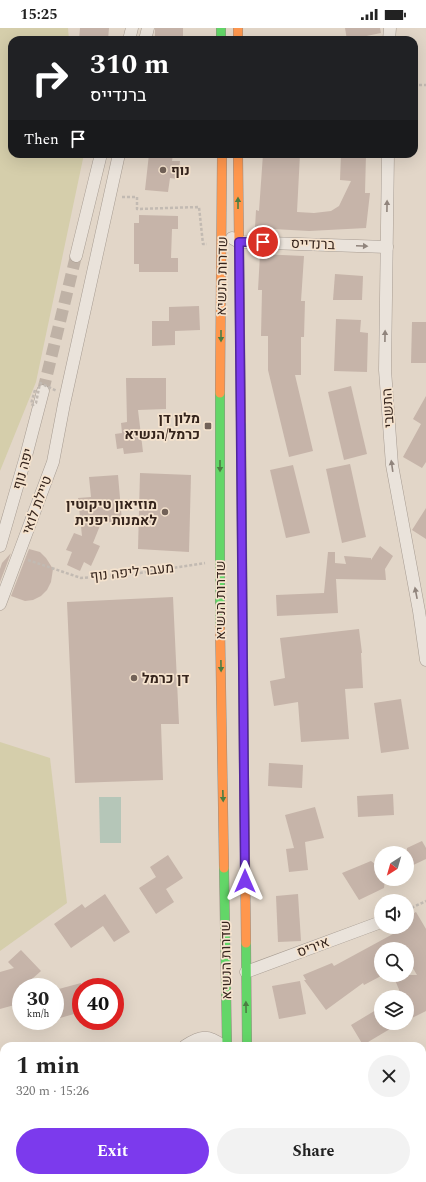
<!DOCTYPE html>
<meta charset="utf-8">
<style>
body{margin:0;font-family:Spectral,Heebo,serif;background:#f2f2f2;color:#222;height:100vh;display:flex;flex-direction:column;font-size:15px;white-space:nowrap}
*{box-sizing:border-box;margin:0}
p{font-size:13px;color:#767676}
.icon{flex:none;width:22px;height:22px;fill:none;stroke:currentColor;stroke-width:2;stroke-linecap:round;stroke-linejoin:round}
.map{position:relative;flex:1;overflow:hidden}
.sheet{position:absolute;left:0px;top:1014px;width:426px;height:140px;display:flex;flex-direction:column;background:#fff;border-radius:12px 12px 0 0;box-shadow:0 4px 16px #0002}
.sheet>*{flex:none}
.banner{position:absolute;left:8px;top:8px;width:410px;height:122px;border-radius:12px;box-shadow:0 4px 16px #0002;background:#202124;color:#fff;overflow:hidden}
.needle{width:26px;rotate:217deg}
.buttons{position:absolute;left:374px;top:818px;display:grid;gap:8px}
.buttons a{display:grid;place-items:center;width:40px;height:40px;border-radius:50%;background:#fff;box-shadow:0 4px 16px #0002;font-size:20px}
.speed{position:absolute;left:12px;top:950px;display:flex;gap:8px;font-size:20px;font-weight:700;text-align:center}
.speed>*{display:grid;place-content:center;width:52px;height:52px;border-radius:50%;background:#fff;box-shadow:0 4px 16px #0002;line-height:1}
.speed small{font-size:10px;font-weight:400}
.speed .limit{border:6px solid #d22;background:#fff;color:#111}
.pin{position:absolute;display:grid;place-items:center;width:34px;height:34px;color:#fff;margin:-17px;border:2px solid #fff;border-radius:50%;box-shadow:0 1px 4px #0007}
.me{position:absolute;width:44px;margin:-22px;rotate:0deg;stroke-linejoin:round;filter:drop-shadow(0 0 3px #0008)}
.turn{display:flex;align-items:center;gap:14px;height:84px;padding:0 16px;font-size:18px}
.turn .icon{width:52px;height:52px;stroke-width:2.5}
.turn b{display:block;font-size:28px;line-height:34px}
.then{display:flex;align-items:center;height:38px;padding:0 16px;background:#0003;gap:8px;font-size:15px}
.round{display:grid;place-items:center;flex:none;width:42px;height:42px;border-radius:21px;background:#f2f2f2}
.overview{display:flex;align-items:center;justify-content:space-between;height:68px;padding:0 16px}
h1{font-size:24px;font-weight:700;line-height:30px}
.button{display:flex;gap:8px;margin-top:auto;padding:8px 16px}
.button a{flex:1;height:46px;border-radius:24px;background:#7c3aed;color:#fff;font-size:16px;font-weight:700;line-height:46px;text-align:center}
.button a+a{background:#f2f2f2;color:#222}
.status{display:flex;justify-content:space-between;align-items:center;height:28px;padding:0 20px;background:#fff;direction:ltr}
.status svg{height:11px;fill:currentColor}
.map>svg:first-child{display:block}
</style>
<div class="status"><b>15:25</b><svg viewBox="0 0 49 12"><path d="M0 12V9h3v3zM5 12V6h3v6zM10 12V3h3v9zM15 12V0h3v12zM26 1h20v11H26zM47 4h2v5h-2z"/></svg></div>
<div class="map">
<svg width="426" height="1154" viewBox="0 0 426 1154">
<rect width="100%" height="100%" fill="#e2d6c8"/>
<g fill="#d5ceab">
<polygon points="0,0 68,0 69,12 12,12 12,126 84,126 36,354 0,443"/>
<polygon points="0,714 50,730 67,875 0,923"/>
</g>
<polygon fill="#b5c6b8" points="99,769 121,769 121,815 100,815"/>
<g fill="#c6b4a9">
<polygon points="80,0 109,0 108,12 79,12"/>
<rect x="155" y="0" width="28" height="12"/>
<polygon points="345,0 380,0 381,5 347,12"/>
<polygon points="149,126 173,126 172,133 180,133 178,151 170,150 168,164 145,162"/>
<polygon points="263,126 300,126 297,184 314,185 331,183 339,178 351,153 340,152 341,126 366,126 365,165 370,165 366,200 309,203 255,200 256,182 259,183"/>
<polygon points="139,187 178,188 178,201 172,201 171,230 178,230 178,244 139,244 139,236 134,236 134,195 139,195"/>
<polygon points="260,226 304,228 301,273 305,273 304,309 301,309 301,347 295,347 313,423 289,429 268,342 268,308 261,308 262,262 258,262"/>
<polygon points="335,246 363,248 362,272 333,272"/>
<polygon points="199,278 200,302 175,303 175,317 152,318 152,293 169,293 169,279"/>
<polygon points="336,291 361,292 360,304 368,305 367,344 334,343"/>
<polygon points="412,294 426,294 426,335 411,335"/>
<polygon points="126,350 166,350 166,381 138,382 143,424 124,426 123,420 117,421 115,406 122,405 121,395 127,394"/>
<polygon points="351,358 367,426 344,432 328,364"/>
<polygon points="426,368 426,434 422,440 403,429 421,396 413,391"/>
<polygon points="350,436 366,509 342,515 326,441"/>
<polygon points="293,437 310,505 286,510 270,442"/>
<polygon points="140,445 191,447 189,524 138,521"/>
<polygon points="118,447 122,493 101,495 93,515 100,518 91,538 84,534 80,543 67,537 72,524 66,522 74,505 82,508 78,470 91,469 89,449"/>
<polygon points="426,480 426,511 412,502"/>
<polygon points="380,518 393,528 385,541 386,552 336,551 338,585 277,588 276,567 324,565 328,524 335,524 335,535 346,536 344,528 371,530 371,532"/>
<polygon points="29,521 40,524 46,530 53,541 51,554 47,562 41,568 33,572 25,573 11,568"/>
<polygon points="11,525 0,554 0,541 2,535"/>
<polygon points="173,569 179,696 161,696 163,752 75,755 67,574"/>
<polygon points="359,601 362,625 361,625 363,660 345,661 349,711 301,714 298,674 274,678 270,653 285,650 280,610"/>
<polygon points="401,671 409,721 381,725 374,675"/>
<polygon points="269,735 303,737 302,760 268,758"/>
<polygon points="393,766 394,787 358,789 357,768"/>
<polygon points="315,779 324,810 305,814 308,842 289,844 286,821 294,820 285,787"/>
<polygon points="422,813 426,820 426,831 407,840 407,820"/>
<polygon points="168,827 183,850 166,861 174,874 156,886 139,860 156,849 150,839"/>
<polygon points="371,833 375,836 381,833 381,851 385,851 384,860 359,872 342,845"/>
<polygon points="105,866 130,904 114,914 103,898 71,920 54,896 82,876 85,880"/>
<polygon points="298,866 301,913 278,914 276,868"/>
<polygon points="416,884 426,901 426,983 412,990 407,979 407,969 402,969 393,947 417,947 407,930 407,921 381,921 381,948 364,957 363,955 326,982 304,952 306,952 303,947 332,935 334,938 393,906 389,899 407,899 407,889"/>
<polygon points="21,922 41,943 23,959 21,959 15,966 18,976 0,981 0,944 14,940 8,934"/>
<polygon points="300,953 306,986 279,991 272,958"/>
<polygon points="81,955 81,984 60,990 55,974 55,962"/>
<polygon points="381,979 381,995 400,995 363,1017 351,997"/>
</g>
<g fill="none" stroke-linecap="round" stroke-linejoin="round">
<polyline stroke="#bfb2a6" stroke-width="12" stroke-dasharray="12 6" stroke-linecap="butt" points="43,363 76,228"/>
<g stroke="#a79c92" stroke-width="7">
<polyline id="lane" points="0,1132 4,1132"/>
</g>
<g stroke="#a79c92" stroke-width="13">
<g id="street">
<polyline points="129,12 132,0"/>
<polyline points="145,12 148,0"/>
<polyline points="389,12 390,0"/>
<polyline points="388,126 385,342 392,437 419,583 426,632"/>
<polyline points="232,210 239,214 387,219"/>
<polyline points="76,228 101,126"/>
<polyline points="0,518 26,428 43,363"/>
<polyline points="0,576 53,434 64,376 119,126"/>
<polyline points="246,944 381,894"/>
<path d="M185,1018C200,1008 208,1006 223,1018"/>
<polyline points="0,1064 4,1074"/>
<polyline points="28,1154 28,1150"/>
</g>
</g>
<g stroke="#978b82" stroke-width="10">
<g id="fast">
<polyline points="221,0 221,12"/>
<polyline points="241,394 244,747"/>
<polyline points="220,598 220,365"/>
<polyline points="224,840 227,1018"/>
<polyline points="246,915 247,1018"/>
</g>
</g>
<g stroke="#978b82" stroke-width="10">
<g id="slow">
<polyline points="238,0 238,12"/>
<polyline points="238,126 241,394"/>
<polyline points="220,365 222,126"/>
<polyline points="220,598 224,840"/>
<polyline points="244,747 246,915"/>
<polyline points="246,1150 246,1154"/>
</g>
</g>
<g stroke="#978b82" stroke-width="10">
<polyline id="jam" points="228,1150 228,1154"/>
</g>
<g stroke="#c2bab2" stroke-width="2.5" stroke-dasharray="3 2" stroke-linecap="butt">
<polyline points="414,57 426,57"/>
<polyline points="122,169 137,169 137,181 199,179 203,216 207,216"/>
<polyline points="28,532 81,550 140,545 205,535"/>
<polyline points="407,882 426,873"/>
</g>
<use href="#lane" stroke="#eae3db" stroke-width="6"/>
<use href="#street" stroke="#eae3db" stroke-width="12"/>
<use href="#fast" stroke="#63d668" stroke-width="9"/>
<use href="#slow" stroke="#ff974d" stroke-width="9"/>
<use href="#jam" stroke="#b3261e" stroke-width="9"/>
<polyline stroke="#c2bab2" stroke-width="2.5" stroke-dasharray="3 2" stroke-linecap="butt" points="35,362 31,376 33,377 36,375 40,355 57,363"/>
</g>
<defs><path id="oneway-solid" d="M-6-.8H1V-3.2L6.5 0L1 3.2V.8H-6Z"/></defs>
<g fill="#4c7d42">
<use href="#oneway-solid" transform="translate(238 175) rotate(-90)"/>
<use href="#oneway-solid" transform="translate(221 308) rotate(90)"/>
<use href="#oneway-solid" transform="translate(220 438) rotate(90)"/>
<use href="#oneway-solid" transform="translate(221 638) rotate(89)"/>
<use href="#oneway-solid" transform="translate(223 768) rotate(88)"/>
<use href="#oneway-solid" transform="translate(246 979) rotate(-91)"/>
</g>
<g fill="#90847c">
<use href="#oneway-solid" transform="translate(387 178) rotate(-89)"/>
<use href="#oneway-solid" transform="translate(362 218) rotate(2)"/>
<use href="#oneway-solid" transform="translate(385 308) rotate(-89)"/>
<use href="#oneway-solid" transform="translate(392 438) rotate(-98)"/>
<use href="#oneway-solid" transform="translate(416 565) rotate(-101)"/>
</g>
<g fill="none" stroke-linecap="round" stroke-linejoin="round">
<g stroke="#51269a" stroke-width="10">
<polyline id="route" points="245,853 239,214 263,214"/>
</g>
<use href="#route" stroke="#7c3aed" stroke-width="7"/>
</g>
<g fill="#726258" stroke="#f5e3ce" stroke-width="1.5">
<circle cx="163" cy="142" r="4"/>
<rect x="204" y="394" width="8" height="8" rx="2"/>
<circle cx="165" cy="484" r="4"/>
<circle cx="134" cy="650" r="4"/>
</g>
<g text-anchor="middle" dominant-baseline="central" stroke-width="3.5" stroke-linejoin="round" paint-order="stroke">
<g font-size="14" font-weight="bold" fill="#35241c" stroke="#f5e3ce" text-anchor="start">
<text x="171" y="142">נוף</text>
<text x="200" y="390" text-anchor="end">מלון דן<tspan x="200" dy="16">כרמל/הנשיא</tspan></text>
<text x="157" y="476" text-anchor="end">מוזיאון טיקוטין<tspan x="157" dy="16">לאמנות יפנית</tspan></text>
<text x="142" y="650">דן כרמל</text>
</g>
<g font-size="14" fill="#35241c" stroke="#f5e3ce">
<text transform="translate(313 216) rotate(2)">ברנדייס</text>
<text transform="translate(222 248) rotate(-89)">שדרות הנשיא</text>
<text transform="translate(388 380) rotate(-94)">התשבי</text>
<text transform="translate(23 441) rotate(-74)">יפה נוף</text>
<text transform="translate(37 477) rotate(-70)">טיילת לואי</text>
<text transform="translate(132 544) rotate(-6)">מעבר ליפה נוף</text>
<text transform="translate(220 572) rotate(-90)">שדרות הנשיא</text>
<text transform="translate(313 919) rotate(-20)">איריס</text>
<text transform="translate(226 932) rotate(-91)">שדרות הנשיא</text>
</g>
</g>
</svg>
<div class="buttons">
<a><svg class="needle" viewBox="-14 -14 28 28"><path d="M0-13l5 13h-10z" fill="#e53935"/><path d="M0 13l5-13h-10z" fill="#767676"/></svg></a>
<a><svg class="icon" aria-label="sound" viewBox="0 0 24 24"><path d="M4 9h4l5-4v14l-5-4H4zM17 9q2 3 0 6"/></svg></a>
<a><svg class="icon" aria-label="search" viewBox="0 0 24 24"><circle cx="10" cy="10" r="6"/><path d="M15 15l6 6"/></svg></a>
<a><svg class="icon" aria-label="layers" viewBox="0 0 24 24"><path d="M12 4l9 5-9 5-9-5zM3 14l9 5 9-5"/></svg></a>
</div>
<div class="speed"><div>30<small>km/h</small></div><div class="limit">40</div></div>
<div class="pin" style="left:263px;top:214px;background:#d93025"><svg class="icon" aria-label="arrive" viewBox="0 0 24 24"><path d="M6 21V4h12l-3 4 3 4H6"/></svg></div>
<svg class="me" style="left:245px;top:853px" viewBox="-20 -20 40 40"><path d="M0-17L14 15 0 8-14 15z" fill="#7c3aed" stroke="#fff" stroke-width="4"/></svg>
<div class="banner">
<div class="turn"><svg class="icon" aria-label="right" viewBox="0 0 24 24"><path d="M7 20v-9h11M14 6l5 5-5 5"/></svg><div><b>310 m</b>ברנדייס</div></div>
<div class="then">Then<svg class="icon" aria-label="arrive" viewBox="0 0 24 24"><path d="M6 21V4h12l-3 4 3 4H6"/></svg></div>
</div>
<section class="sheet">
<div class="overview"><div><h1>1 min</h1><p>320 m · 15:26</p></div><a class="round"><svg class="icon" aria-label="close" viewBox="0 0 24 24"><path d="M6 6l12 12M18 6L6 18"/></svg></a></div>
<div class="button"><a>Exit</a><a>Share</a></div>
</section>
</div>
